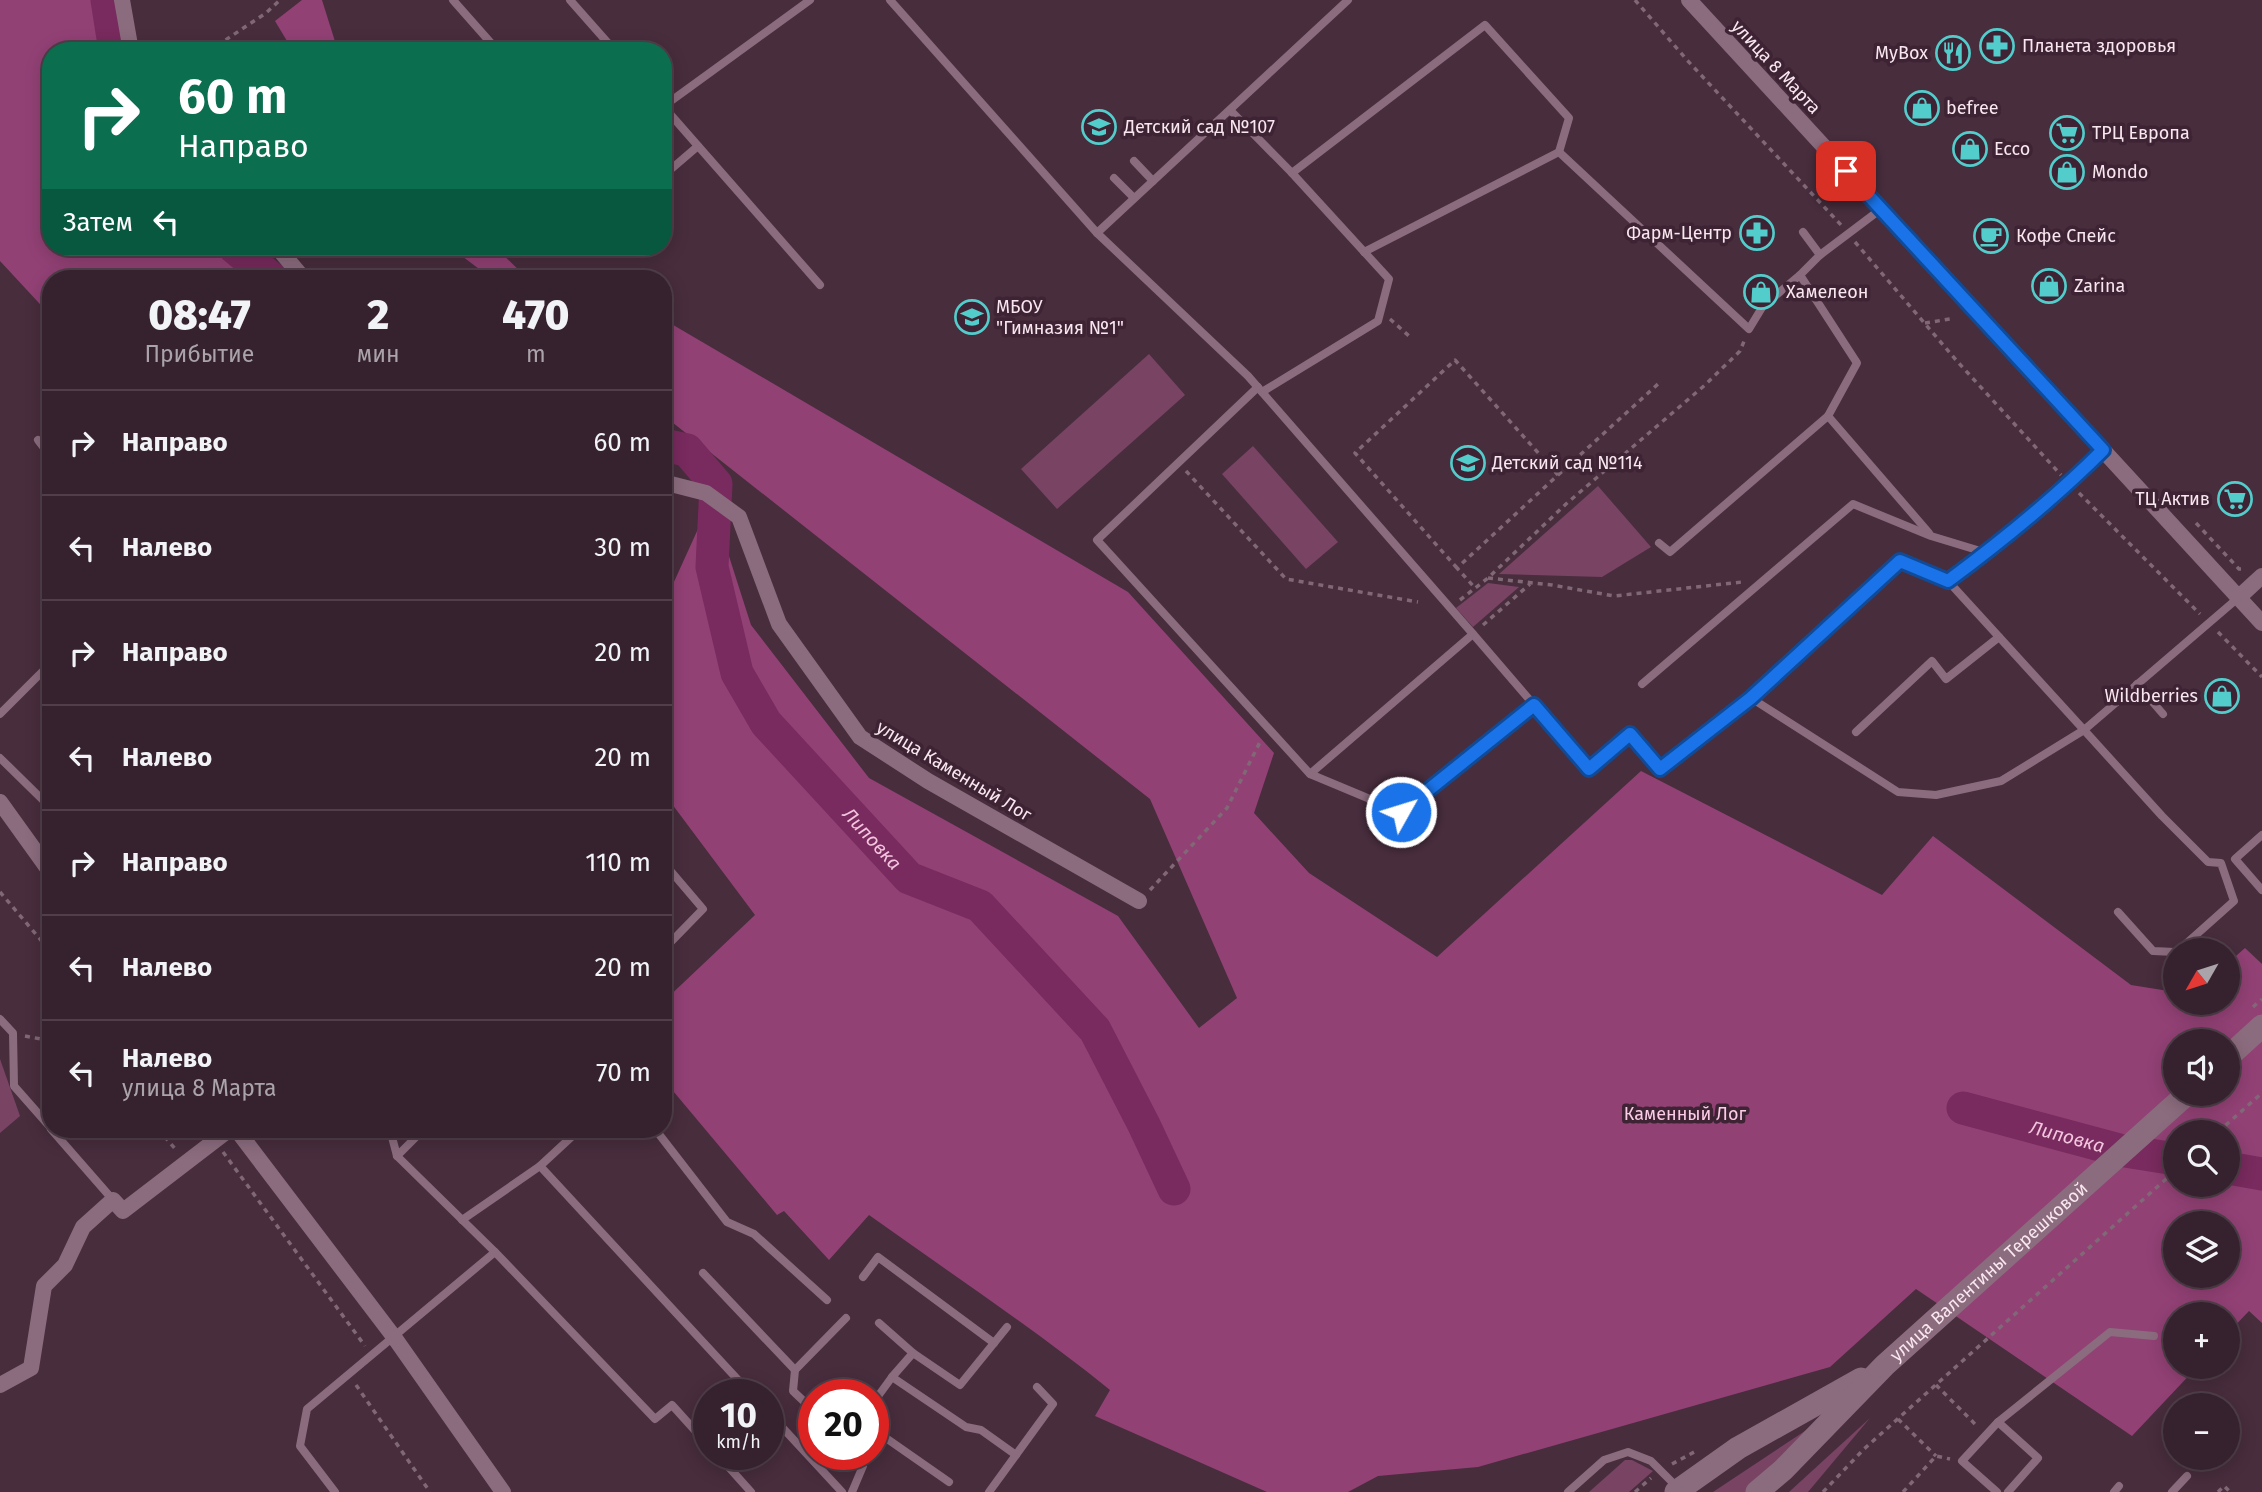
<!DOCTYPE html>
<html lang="ru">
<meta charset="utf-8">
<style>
body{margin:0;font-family:"Fira Sans",sans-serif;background:#412f3a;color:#f1f3f6;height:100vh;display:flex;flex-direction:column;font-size:26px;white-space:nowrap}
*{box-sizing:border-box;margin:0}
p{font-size:23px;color:#aaa4aa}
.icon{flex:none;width:38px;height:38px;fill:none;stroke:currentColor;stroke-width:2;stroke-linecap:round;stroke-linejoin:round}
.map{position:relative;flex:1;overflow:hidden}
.sheet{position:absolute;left:42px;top:270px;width:630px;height:868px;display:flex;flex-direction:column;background:#36222e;border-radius:28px;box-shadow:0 4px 18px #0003,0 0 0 2px #503f4a}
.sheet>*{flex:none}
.top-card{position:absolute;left:42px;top:42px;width:630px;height:214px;border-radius:28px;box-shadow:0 4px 18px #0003,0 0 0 2px #503f4a;background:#0b6e4f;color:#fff;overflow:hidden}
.needle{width:46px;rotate:231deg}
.tools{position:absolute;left:2163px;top:938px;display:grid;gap:14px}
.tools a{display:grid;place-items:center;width:77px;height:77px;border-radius:50%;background:#36222e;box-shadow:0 4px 18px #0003,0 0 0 2px #503f4a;font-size:35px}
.speed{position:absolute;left:693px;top:1379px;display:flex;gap:14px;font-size:35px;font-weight:700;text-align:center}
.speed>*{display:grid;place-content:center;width:91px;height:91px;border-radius:50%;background:#36222e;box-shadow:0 4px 18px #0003,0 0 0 2px #503f4a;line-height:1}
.speed small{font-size:18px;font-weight:400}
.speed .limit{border:10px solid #d22;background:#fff;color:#111}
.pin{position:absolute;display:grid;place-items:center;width:60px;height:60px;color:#fff;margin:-30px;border-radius:14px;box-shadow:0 4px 10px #0006}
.me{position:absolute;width:77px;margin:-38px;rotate:51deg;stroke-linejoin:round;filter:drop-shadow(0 0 5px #0008)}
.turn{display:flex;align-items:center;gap:24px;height:147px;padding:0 21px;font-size:32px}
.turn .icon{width:91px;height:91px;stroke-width:2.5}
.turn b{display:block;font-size:49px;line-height:60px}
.then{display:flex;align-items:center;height:66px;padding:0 21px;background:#0003;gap:14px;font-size:26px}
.eta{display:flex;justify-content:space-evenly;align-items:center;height:119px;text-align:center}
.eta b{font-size:42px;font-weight:800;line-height:49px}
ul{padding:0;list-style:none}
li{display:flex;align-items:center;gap:21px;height:105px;padding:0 21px;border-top:2px solid #503f4a}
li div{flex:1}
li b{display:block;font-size:26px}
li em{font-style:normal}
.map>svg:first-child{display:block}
</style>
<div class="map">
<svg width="2262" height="1492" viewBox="0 0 2262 1492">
<rect width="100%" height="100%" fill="#482d3d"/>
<g fill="#794364">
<polygon points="1149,354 1185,395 1057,509 1021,469"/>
<polygon points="1253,446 1338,542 1306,569 1222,474"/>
<polygon points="1598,486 1651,547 1602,577 1499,574"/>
<polygon points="1488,583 1519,587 1473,627 1456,608"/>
<polygon points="0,1059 20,1116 0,1133"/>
<polygon points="1870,1418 1808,1492 1789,1492"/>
<polygon points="1820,1421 1748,1492 1713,1492"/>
<polygon points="1625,1460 1632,1460 1653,1471 1629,1492 1589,1492"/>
</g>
<g fill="#924175" fill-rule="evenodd">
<polygon points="0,0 120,0 126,51 51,51 51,247 254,247 286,278 51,278 51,316 0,261"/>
<polygon points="302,0 322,0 338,51 293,51 275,21"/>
<polygon points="450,247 495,247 527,278 491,278"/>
<path d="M663,319L1128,592L1274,753L1254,813L1309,873L1437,957L1641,771L1882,895L1933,836L2131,985L2175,992V1003H2228V963L2245,948L2262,964V1323L2249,1311L2228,1333V1314H2175V1367H2197L2132,1436L1916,1289L1830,1367L1478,1467L1378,1476L1348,1492H1267L1095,1416L1110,1390C1033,1328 950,1273 869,1215L829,1260L784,1211L777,1215L663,1079V1002L755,915L663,792V606L698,529L719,525L751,625L869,778L1118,916L1199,1028L1237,998L1150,799L663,415ZM2175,1041H2228V1094H2175ZM2175,1132H2228V1185H2175ZM2175,1223H2228V1276H2175Z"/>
</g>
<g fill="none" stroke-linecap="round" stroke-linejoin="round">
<g stroke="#792a5e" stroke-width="33">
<polyline points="107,0 115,51"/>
<polyline points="234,247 271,278"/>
<path id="s1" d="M663,445L687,450L716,484L712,567L737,673L766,723L909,878L980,906L1095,1030L1144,1125L1174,1189"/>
<path id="s2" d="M1963,1108L2119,1150L2175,1159"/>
<polyline points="2228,1168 2262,1174"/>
</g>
<g stroke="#806876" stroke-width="3.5" stroke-dasharray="5 5" stroke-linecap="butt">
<polyline points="1635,0 1687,60 1842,226"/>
<polyline points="209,51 266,13 280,0"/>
<polyline points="1855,242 1956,360 2061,475"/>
<polyline points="1390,319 1409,336"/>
<polyline points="1925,323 1950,319"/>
<polyline points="1186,471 1286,579 1418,602"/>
<polyline points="1558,475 1658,384"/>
<polyline points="2079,493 2200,614"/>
<polyline points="2196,523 2239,569 2246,569"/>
<polyline points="1457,568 1355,453 1455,360 1558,475 1457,568 1475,588"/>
<polyline points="1488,578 1552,585 1614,596 1742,582"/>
<polyline points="1460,600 1488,578 1566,504 1705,385 1740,351 1745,339"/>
<polyline points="1483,625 1530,584"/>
<polyline points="2218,632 2262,677"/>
<polyline points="1150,890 1227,808 1261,740"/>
<polyline points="0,892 51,952"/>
<polyline points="2253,1007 2262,999"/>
<polyline points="25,1036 51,1041"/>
<polyline points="158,1129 177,1151"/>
<polyline points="2218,1132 2262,1093"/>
<polyline points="223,1152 365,1346"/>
<polyline points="356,1385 430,1492"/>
<polyline points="1936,1385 1977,1426"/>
<polyline points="1898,1419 1936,1456"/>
<polyline points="1672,1464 1696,1451"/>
<polyline points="1635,1492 1651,1478"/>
<polyline points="1823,1492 1864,1449 2175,1171"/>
<polyline points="1903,1492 1936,1456 1950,1459"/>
<polyline points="2218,1492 2224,1486 2230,1492"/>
</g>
<g stroke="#8b6c7e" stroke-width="8">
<polyline points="453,0 498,51"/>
<polyline points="570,0 615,51"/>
<polyline points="890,0 1097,233 1348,0"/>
<polyline points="663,106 820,285"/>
<polyline points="664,106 810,0"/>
<polyline points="1230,110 1292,173 1389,279 1378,321 1262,392"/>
<polyline points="1559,152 1749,329 1763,306 1800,275 1820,255 1881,209"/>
<polyline points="1134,161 1153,181"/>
<polyline points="1292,173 1485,25 1569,118 1559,152 1364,252"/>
<polyline points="663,176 698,146"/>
<polyline points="1114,178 1134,198"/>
<polyline points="1803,232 1820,255"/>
<polyline points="1097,233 1248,376 1473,634 1589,769 1630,734 1660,770 1751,698 1898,792 1936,795 2001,781 2084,730 1948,581"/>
<polyline points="1800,275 1857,363 1828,416"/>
<polyline points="1258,387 1097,540 1310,774 1401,812 1534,704"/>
<polyline points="38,440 51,457"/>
<polyline points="1659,543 1670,552 1828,416 1929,533"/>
<polyline points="1642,684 1853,504 1931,536 1987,553 2069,484 2103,450"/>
<polyline points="2137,684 2163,714"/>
<polyline points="1751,698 1900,561 1948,581 1987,553"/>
<polyline points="0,714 51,663"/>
<polyline points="1856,732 1932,661 1946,679 1999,637"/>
<polyline points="0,758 51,808"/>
<polyline points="1310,774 1473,634"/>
<polyline points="2262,835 2235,859 2262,890"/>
<polyline points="663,862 703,909 663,950"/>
<polyline points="2118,912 2153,951 2175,952"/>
<polyline points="2179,950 2234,901 2221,863 2208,862 2162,816 2084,730 2238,598"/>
<polyline points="0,1019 13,1033 14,1086 51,1128"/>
<polyline points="51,1129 113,1200"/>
<polyline points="379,1129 392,1137 397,1156"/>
<polyline points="424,1129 397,1156 495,1252"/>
<polyline points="580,1129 540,1166 752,1395"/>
<polyline points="655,1129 727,1222 754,1234 827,1300"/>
<polyline points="462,1220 540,1166"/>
<polyline points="703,1273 795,1370"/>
<polyline points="863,1277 878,1257 994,1343"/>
<polyline points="879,1323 913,1353 892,1377"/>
<polyline points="913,1353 960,1385 1007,1327"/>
<polyline points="873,1403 892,1377 966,1427 981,1430 1016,1455"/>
<polyline points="814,1411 793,1391 795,1370 846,1318"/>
<polyline points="768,1412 842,1492"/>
<polyline points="1998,1422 2110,1332 2154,1336"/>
<polyline points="873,1429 949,1482"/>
<polyline points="717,1454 751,1492"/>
<polyline points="335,1492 300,1446 307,1409 495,1252 655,1419 672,1405 709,1446"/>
<polyline points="852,1492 863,1466 854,1454"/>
<polyline points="989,1492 1053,1404 1037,1387"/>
<polyline points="1568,1492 1604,1460 1628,1452 1651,1461 1677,1487"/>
<polyline points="1997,1492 1962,1461 1998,1422 2038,1458 2008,1492"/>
<polyline points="2114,1492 2119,1486"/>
<polyline points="2172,1492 2187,1476"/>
</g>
<g stroke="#8b6c7e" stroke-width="16">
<polyline points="122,0 131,51"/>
<polyline points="1689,0 2262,623"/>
<polyline points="277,247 303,278"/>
<polyline points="663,482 706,493 739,517 779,624 860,737 928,781 1139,901"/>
<polyline points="2238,598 2262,576"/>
<polyline points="0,802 51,873"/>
<polyline points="236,1129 394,1337 503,1492"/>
<polyline points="0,1385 31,1368 44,1286 65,1265 83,1227 113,1200 123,1211 230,1129"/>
</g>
<g stroke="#8b6c7e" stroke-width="23">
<polyline points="2228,1057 2262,1026"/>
<polyline points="1676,1492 1738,1448 1861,1379"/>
<path id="s3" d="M1757,1492L1783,1470L1885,1365L2187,1094"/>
</g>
</g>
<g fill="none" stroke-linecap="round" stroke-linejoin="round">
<g stroke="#114b97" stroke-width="18">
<path id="route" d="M1401,812L1534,705L1589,769L1630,734L1660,769L1751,698L1900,561L1948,581C2002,541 2055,498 2103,450L1846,171"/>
</g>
<use href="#route" stroke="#1a73e8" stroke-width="12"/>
</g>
<defs>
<g id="pharmacy-ring" transform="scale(1.75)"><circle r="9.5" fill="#3d2333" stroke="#53cdcb" stroke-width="1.5"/><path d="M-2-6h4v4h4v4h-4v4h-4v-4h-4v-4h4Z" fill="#53cdcb"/></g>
<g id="restaurant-ring" transform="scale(1.75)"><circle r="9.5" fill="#3d2333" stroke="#53cdcb" stroke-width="1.5"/><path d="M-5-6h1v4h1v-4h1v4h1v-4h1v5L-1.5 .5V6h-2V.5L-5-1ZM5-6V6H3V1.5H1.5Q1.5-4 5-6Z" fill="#53cdcb"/></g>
<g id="shop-ring" transform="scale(1.75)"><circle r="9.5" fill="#3d2333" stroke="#53cdcb" stroke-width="1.5"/><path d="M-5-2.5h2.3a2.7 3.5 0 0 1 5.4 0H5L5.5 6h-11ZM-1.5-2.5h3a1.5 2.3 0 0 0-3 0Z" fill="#53cdcb"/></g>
<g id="school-ring" transform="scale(1.75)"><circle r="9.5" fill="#3d2333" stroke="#53cdcb" stroke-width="1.5"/><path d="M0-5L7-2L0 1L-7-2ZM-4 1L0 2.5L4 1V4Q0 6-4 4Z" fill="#53cdcb"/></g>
<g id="supermarket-ring" transform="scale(1.75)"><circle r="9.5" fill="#3d2333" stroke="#53cdcb" stroke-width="1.5"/><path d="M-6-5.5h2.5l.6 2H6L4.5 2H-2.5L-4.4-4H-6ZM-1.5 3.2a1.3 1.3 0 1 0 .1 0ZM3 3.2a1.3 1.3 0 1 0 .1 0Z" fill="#53cdcb"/></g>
<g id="cafe-ring" transform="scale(1.75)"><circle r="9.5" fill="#3d2333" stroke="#53cdcb" stroke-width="1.5"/><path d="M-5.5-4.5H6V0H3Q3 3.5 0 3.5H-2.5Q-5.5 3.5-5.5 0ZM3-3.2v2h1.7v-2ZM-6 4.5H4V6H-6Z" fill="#53cdcb"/></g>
</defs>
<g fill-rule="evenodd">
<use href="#pharmacy-ring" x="1997" y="46"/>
<use href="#restaurant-ring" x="1953" y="53"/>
<use href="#shop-ring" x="1922" y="108"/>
<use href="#school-ring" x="1099" y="127"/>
<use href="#supermarket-ring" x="2067" y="133"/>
<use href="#shop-ring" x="1970" y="149"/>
<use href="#shop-ring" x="2067" y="172"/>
<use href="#pharmacy-ring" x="1757" y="233"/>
<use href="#cafe-ring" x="1991" y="236"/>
<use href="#shop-ring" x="2049" y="286"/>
<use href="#shop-ring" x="1761" y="292"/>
<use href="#school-ring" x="972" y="317"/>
<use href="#school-ring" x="1468" y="463"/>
<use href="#supermarket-ring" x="2235" y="499"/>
<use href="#shop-ring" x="2222" y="696"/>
</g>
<g text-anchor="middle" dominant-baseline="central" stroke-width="7" stroke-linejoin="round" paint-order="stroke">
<g font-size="18" fill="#f9e7f0" stroke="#3d2333" text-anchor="start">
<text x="2022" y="46">Планета здоровья</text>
<text x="1928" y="53" text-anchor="end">MyBox</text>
<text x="1946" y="108">befree</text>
<text x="1124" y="127">Детский сад №107</text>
<text x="2092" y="133">ТРЦ Европа</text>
<text x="1994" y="149">Ecco</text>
<text x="2092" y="172">Mondo</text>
<text x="1732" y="233" text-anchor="end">Фарм-Центр</text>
<text x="2016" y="236">Кофе Спейс</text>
<text x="2074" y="286">Zarina</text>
<text x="1786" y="292">Хамелеон</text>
<text x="996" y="307">МБОУ<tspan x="996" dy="21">"Гимназия №1"</tspan></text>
<text x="1492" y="463">Детский сад №114</text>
<text x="2210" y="499" text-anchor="end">ТЦ Актив</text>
<text x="2198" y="696" text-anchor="end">Wildberries</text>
</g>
<g font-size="18" fill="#f9e7f0" stroke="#3d2333">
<text transform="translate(1776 67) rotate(47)">улица 8 Марта</text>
<text transform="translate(954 771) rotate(31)">улица Каменный Лог</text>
<text stroke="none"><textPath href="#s3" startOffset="320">улица Валентины Терешковой</textPath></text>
</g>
<g font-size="18" fill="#fbcce6" stroke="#3d2333">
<text x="1685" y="1114">Каменный Лог</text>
</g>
<g font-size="19" font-style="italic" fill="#f3c5df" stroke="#3d2333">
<text stroke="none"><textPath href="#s1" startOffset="476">Липовка</textPath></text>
<text stroke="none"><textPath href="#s2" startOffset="108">Липовка</textPath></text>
</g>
</g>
</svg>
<div class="tools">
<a><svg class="needle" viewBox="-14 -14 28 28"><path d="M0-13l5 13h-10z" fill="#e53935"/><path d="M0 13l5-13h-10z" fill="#aaa4aa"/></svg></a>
<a><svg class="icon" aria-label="sound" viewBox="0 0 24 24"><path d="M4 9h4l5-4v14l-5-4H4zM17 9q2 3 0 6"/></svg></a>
<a><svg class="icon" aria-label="search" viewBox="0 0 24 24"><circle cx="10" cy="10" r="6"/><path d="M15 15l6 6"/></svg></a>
<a><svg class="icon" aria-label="layers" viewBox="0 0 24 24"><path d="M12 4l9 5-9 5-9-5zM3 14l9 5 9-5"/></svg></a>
<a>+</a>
<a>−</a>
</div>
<div class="speed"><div>10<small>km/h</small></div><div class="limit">20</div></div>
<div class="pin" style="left:1846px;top:171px;background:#d93025"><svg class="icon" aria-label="arrive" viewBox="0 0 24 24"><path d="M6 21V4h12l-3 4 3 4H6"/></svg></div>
<svg class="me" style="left:1401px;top:812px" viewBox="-20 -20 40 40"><circle r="17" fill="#1a73e8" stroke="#fff" stroke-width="3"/><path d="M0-11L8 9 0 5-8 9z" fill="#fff"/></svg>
<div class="top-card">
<div class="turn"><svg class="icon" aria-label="right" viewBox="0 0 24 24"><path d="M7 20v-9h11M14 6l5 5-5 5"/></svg><div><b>60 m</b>Направо</div></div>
<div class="then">Затем<svg class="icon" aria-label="left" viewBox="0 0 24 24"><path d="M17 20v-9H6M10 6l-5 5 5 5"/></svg></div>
</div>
<section class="sheet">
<div class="eta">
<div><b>08:47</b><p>Прибытие</p></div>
<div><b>2</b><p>мин</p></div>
<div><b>470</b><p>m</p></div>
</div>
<ul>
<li><svg class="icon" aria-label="right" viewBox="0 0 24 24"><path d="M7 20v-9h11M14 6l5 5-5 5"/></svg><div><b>Направо</b></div><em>60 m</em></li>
<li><svg class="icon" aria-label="left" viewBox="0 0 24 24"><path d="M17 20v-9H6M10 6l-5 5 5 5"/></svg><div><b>Налево</b></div><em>30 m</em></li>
<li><svg class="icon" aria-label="right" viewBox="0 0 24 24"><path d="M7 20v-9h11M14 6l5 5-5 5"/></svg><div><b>Направо</b></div><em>20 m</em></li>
<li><svg class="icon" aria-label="left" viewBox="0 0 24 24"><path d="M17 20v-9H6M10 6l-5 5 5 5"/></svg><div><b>Налево</b></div><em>20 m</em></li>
<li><svg class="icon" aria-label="right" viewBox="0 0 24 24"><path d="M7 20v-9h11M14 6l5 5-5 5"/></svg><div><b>Направо</b></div><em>110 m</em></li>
<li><svg class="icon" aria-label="left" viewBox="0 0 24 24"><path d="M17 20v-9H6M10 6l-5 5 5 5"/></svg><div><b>Налево</b></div><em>20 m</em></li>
<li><svg class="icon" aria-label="left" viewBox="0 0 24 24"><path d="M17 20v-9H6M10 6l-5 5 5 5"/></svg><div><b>Налево</b><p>улица 8 Марта</p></div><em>70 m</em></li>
</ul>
</section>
</div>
